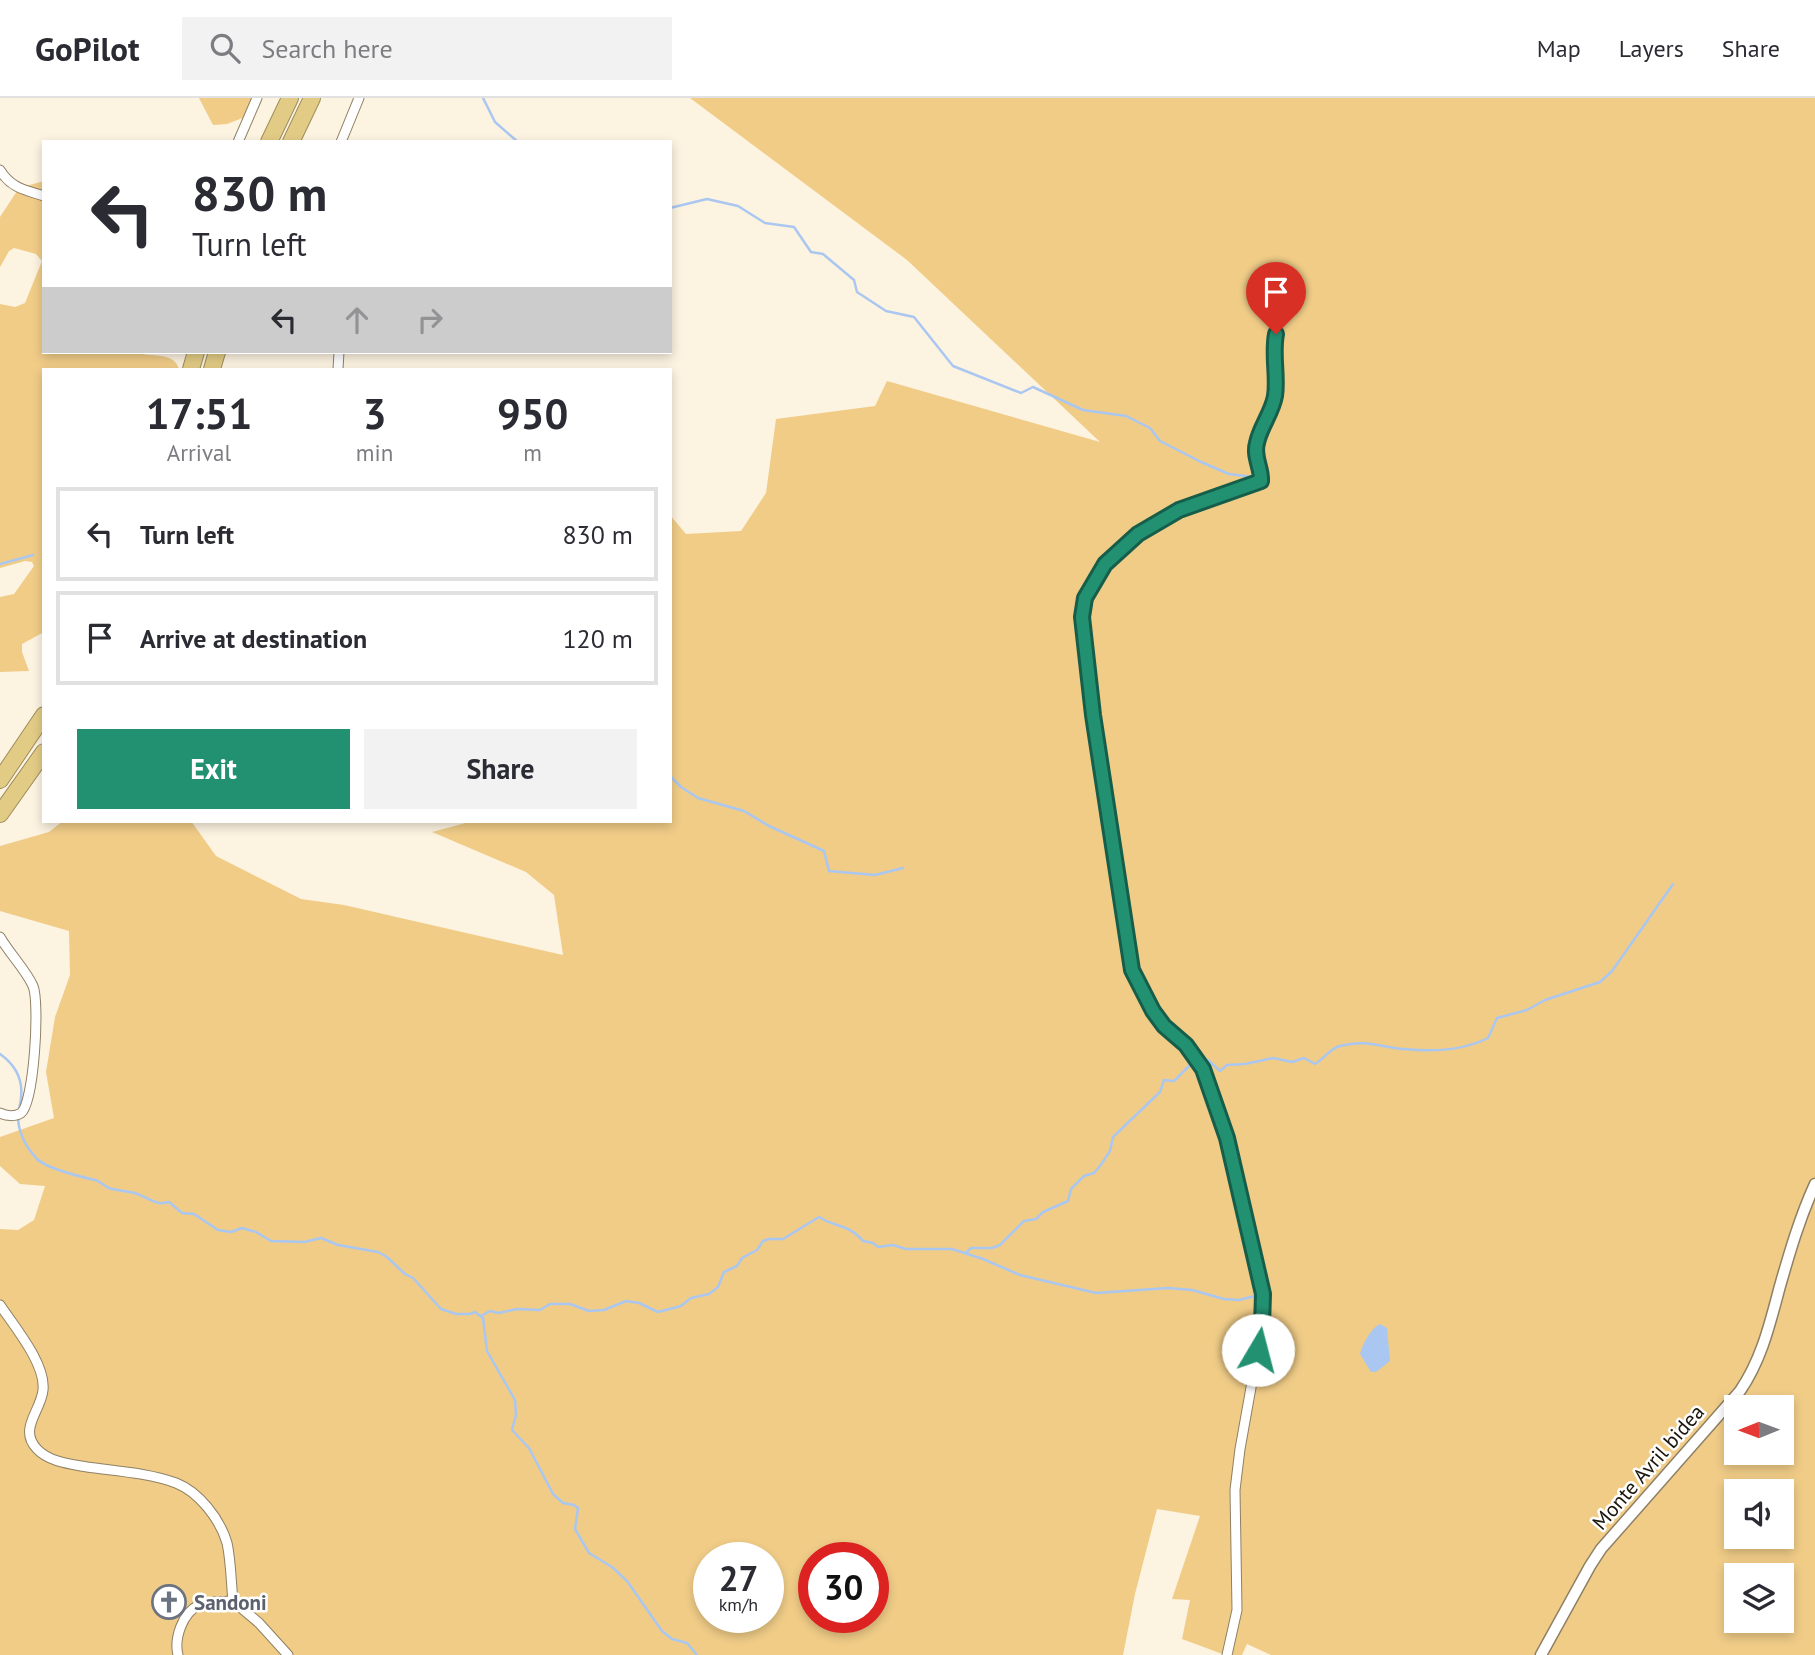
<!DOCTYPE html>
<style>
body{margin:0;font-family:"PT Sans",sans-serif;background:#f2f2f3;color:#2b2b33;height:100vh;display:flex;flex-direction:column;font-size:26px;white-space:nowrap}
*{box-sizing:border-box;margin:0}
p{font-size:23px;color:#7c7c81}
.icon{flex:none;width:38px;height:38px;fill:none;stroke:currentColor;stroke-width:2;stroke-linecap:round;stroke-linejoin:round}
.map{position:relative;flex:1;overflow:hidden}
.drawer{position:absolute;left:42px;top:270px;width:630px;height:455px;display:flex;flex-direction:column;background:#fff;border-radius:0px;box-shadow:0 4px 10px #0003}
.drawer>*{flex:none}
.guide{position:absolute;left:42px;top:42px;width:630px;height:214px;border-radius:0px;box-shadow:0 4px 10px #0003;background:#fff;color:#2b2b33;overflow:hidden}
.needle{width:46px;rotate:269deg}
.fabs{position:absolute;left:1724px;top:1297px;display:grid;gap:14px}
.fabs a{display:grid;place-items:center;width:70px;height:70px;border-radius:0px;background:#fff;box-shadow:0 4px 10px #0003;font-size:35px}
.speed{position:absolute;left:693px;top:1444px;display:flex;gap:14px;font-size:35px;font-weight:700;text-align:center}
.speed>*{display:grid;place-content:center;width:91px;height:91px;border-radius:50%;background:#fff;box-shadow:0 4px 10px #0003;line-height:1}
.speed small{font-size:18px;font-weight:400}
.speed .limit{border:10px solid #d22;background:#fff;color:#111}
.pin{position:absolute;display:grid;place-items:center;width:60px;height:60px;color:#fff;margin:-72px -30px;border-radius:50% 50% 50% 0;rotate:-45deg;box-shadow:0 0 7px #0007}
.pin .icon{rotate:45deg}
.me{position:absolute;width:77px;margin:-38px;rotate:8deg;stroke-linejoin:round;filter:drop-shadow(0 0 5px #0008)}
.turn{display:flex;align-items:center;gap:24px;height:147px;padding:0 35px;font-size:32px}
.turn .icon{width:91px;height:91px;stroke-width:2.5}
.turn b{display:block;font-size:49px;line-height:60px}
.lanes{display:flex;align-items:center;height:66px;padding:0 35px;background:#0003;justify-content:center;gap:35px;direction:ltr}
.lanes .off{opacity:.35}
.eta{display:flex;justify-content:space-evenly;align-items:center;height:119px;text-align:center}
.eta b{font-size:42px;font-weight:700;line-height:49px}
.button{display:flex;gap:14px;margin-top:auto;padding:14px 35px}
.button a{flex:1;height:80px;border-radius:0px;background:#229172;color:#fff;font-size:28px;font-weight:700;line-height:80px;text-align:center}
.button a+a{background:#f2f2f3;color:#2b2b33}
ul{padding:0;list-style:none}
li{display:flex;align-items:center;gap:21px;height:94px;margin:0 14px 10px;padding:0 21px;border:4px solid #e1e1e2;border-radius:0px}
li div{flex:1}
li b{display:block;font-size:26px}
li em{font-style:normal}
header{display:flex;align-items:center;gap:42px;box-sizing:border-box;height:98px;padding:0 35px;background:#fff;border-bottom:2px solid #e1e1e2}
header strong{font-size:33px}
nav{display:flex;gap:38px;margin-inline-start:auto;font-size:24px}
.search{width:490px;height:63px;background:#f2f2f3;display:flex;align-items:center;gap:18px;box-sizing:border-box;padding:0 24px;border-radius:0px;color:#7c7c81;font-size:26px}
.map>svg:first-child{display:block}
</style>
<header>
<strong>GoPilot</strong>
<div class="search"><svg class="icon" aria-label="search" viewBox="0 0 24 24"><circle cx="10" cy="10" r="6"/><path d="M15 15l6 6"/></svg>Search here</div>
<nav><a>Map</a><a>Layers</a><a>Share</a></nav>
</header>
<div class="map">
<svg width="1815" height="1557" viewBox="0 0 1815 1557">
<rect width="100%" height="100%" fill="#fdf3e1"/>
<g fill="#f0cc87" fill-rule="evenodd">
<polygon points="199,0 252,0 253,4 245,19 227,26 213,27"/>
<path d="M690,0H1815V1557H1271L1247,1546L1242,1557H1225L1182,1541L1190,1502L1172,1501L1200,1418L1157,1411L1135,1496L1123,1557H0V1131L18,1132L34,1122L45,1088L20,1086L0,1068V1039L54,1020L46,974L55,919L70,877L69,833L0,813V748L49,734L63,723H191L216,758L301,801L344,807L563,857L554,797L526,774L432,734L473,723H670V417L686,436L741,433L766,395L776,321L875,308L887,283L1100,344L907,162ZM1736,1309H1782V1354H1736ZM1736,1393H1782V1438H1736ZM709,1460H768V1519H709ZM814,1460H873V1519H814ZM1736,1477H1782V1522H1736Z"/>
<path d="M44,83V254H135C150,260 174,253 179,271H44V534L22,546V554L29,573L0,574V499L14,496L34,468L32,464L25,463L0,470V206L15,209L25,205L42,163L36,156L14,150L9,153L0,169V119L19,90Z"/>
</g>
<path fill="#aac7f1" d="M1380,1226L1387,1230L1390,1263L1376,1274H1371L1360,1256C1362,1247 1371,1230 1380,1226Z"/>
<g fill="none" stroke-linecap="round" stroke-linejoin="round">
<g stroke="#aac7f1" stroke-width="2.5">
<polyline points="483,0 495,24 518,44"/>
<polyline points="670,110 707,101 738,108 765,125 794,129 811,154 823,156 854,182 857,194 886,213 914,219 953,268 1021,295 1033,289 1083,312 1126,318 1150,330 1160,343 1201,364 1229,376 1253,379"/>
<polyline points="0,466 33,457"/>
<polyline points="670,678 681,689 698,700 744,713 769,728 824,753 829,773 875,777 903,770"/>
<path d="M0,956C20,970 25,989 19,1011"/>
<path d="M1201,962H1208L1220,973L1227,967L1245,966L1273,960L1292,964L1304,960L1315,966C1324,961 1329,951 1340,948C1366,941 1379,949 1404,951C1433,954 1462,953 1488,940L1497,920L1527,912L1545,902L1600,884L1612,873L1673,786"/>
<path d="M18,1018C18,1035 25,1048 37,1061C46,1070 82,1079 95,1082C100,1083 104,1088 109,1090C115,1092 123,1093 130,1094C140,1095 149,1103 159,1105C161,1106 167,1104 169,1104L182,1115L194,1116L218,1132L231,1134L242,1130L256,1134L271,1143L304,1144L321,1140L338,1147L378,1154L387,1159L405,1176L413,1180L441,1211L456,1216H470L475,1214L483,1220L487,1253L515,1302L516,1317L512,1332L529,1350L553,1396L563,1405L574,1407L578,1410L575,1431L589,1455L612,1469L627,1483L662,1533L672,1541L687,1545L697,1557"/>
<polyline points="966,1155 971,1150 992,1150 1000,1147 1024,1123 1036,1121 1043,1114 1068,1103 1071,1091 1084,1078 1094,1075 1100,1068 1110,1053 1113,1039 1160,994 1164,982 1174,983 1190,967 1196,965"/>
<path d="M481,1218L490,1213L499,1215L517,1211L540,1212L550,1206H570L589,1213L604,1212L626,1203L639,1205L658,1214L681,1208L691,1200L709,1196L718,1189L724,1174L737,1168L742,1160L757,1152L763,1143L769,1141H783L819,1119C834,1129 851,1127 863,1143L873,1145L878,1149L893,1147L906,1151H952L983,1161L1020,1177L1096,1195L1168,1190L1192,1192L1224,1201L1239,1202L1259,1197"/>
</g>
<g stroke="#8f8065" stroke-width="11">
<g id="minor">
<polyline points="238,44 257,0"/>
<polyline points="341,44 359,0"/>
<path d="M0,72C11,90 25,92 44,98"/>
<polyline points="338,271 339,254"/>
<path d="M0,839C9,855 26,872 33,888C40,905 34,1005 21,1015C15,1019 6,1018 0,1015"/>
<path d="M0,1207C14,1228 46,1266 43,1292C41,1313 18,1331 37,1351C49,1364 70,1366 87,1369C116,1373 149,1375 176,1385C199,1394 220,1421 227,1445C231,1463 231,1484 233,1503L259,1525L288,1557"/>
<path d="M178,1557C174,1541 182,1515 199,1507C209,1503 222,1504 233,1503"/>
<path d="M1227,1557L1237,1512L1235,1392L1240,1351L1262,1228L1263,1196L1227,1040L1203,971L1186,947L1164,928L1153,913L1132,872L1093,617L1082,519L1085,500L1091,486L1105,466L1138,436L1179,412L1261,383C1262,371 1254,360 1256,346C1259,329 1274,314 1275,296C1277,275 1272,257 1276,236"/>
</g>
</g>
<g stroke="#8f8065" stroke-width="13">
<path id="tertiary" d="M1541,1557L1590,1468L1601,1451L1740,1293C1762,1261 1770,1225 1780,1188C1790,1153 1800,1119 1815,1086"/>
</g>
<g stroke="#9d8c5b" stroke-width="18">
<g id="motorway">
<polyline points="269,44 290,0"/>
<polyline points="291,44 312,0"/>
<polyline points="191,271 196,254"/>
<polyline points="212,271 217,254"/>
<polyline points="0,682 44,617"/>
<polyline points="0,716 44,654"/>
</g>
</g>
<use href="#minor" stroke="#fff" stroke-width="9"/>
<use href="#tertiary" stroke="#fff" stroke-width="10"/>
<use href="#motorway" stroke="#e2cb85" stroke-width="16"/>
</g>
<g fill="none" stroke-linecap="round" stroke-linejoin="round">
<g stroke="#165e4a" stroke-width="18">
<path id="route" d="M1258,1252L1262,1228L1263,1196L1227,1040L1203,971L1186,947L1164,928L1153,913L1132,872L1093,617L1082,519L1085,500L1105,466L1138,436L1179,412L1261,383C1262,371 1253,358 1257,345C1260,329 1272,315 1275,298C1278,278 1272,258 1276,236"/>
</g>
<use href="#route" stroke="#229172" stroke-width="12"/>
</g>
<defs>
<g id="church-ring" transform="scale(1.75)"><circle r="9.5" fill="#fff" stroke="#6b7280" stroke-width="1.5"/><path d="M-1.2-6h2.4v3.5h3.3v2.4h-3.3V6h-2.4V-.1h-3.3v-2.4h3.3Z" fill="#6b7280"/></g>
</defs>
<g fill-rule="evenodd">
<use href="#church-ring" x="169" y="1504"/>
</g>
<g text-anchor="middle" dominant-baseline="central" stroke-width="5" stroke-linejoin="round" paint-order="stroke">
<g font-size="21" fill="#1c160c" stroke="#fff">
<text transform="translate(1648 1369) rotate(-49)">Monte Avril bidea</text>
</g>
<g font-size="21" font-weight="bold" fill="#5b616d" stroke="#fff" text-anchor="start">
<text x="194" y="1504">Sandoni</text>
</g>
</g>
</svg>
<div class="fabs">
<a><svg class="needle" viewBox="-14 -14 28 28"><path d="M0-13l5 13h-10z" fill="#e53935"/><path d="M0 13l5-13h-10z" fill="#7c7c81"/></svg></a>
<a><svg class="icon" aria-label="sound" viewBox="0 0 24 24"><path d="M4 9h4l5-4v14l-5-4H4zM17 9q2 3 0 6"/></svg></a>
<a><svg class="icon" aria-label="layers" viewBox="0 0 24 24"><path d="M12 4l9 5-9 5-9-5zM3 14l9 5 9-5"/></svg></a>
</div>
<div class="speed"><div>27<small>km/h</small></div><div class="limit">30</div></div>
<div class="pin" style="left:1276px;top:236px;background:#d93025"><svg class="icon" aria-label="arrive" viewBox="0 0 24 24"><path d="M6 21V4h12l-3 4 3 4H6"/></svg></div>
<svg class="me" style="left:1258px;top:1252px" viewBox="-20 -20 40 40"><circle r="19" fill="#fff"/><path d="M0-13L10 11 0 6-10 11z" fill="#229172"/></svg>
<div class="guide">
<div class="turn"><svg class="icon" aria-label="left" viewBox="0 0 24 24"><path d="M17 20v-9H6M10 6l-5 5 5 5"/></svg><div><b>830 m</b>Turn left</div></div>
<div class="lanes"><svg class="icon" aria-label="left" viewBox="0 0 24 24"><path d="M17 20v-9H6M10 6l-5 5 5 5"/></svg><svg class="icon off" aria-label="ahead" viewBox="0 0 24 24"><path d="M12 20V5M6 11l6-6 6 6"/></svg><svg class="icon off" aria-label="right" viewBox="0 0 24 24"><path d="M7 20v-9h11M14 6l5 5-5 5"/></svg></div>
</div>
<section class="drawer">
<div class="eta">
<div><b>17:51</b><p>Arrival</p></div>
<div><b>3</b><p>min</p></div>
<div><b>950</b><p>m</p></div>
</div>
<ul>
<li><svg class="icon" aria-label="left" viewBox="0 0 24 24"><path d="M17 20v-9H6M10 6l-5 5 5 5"/></svg><div><b>Turn left</b></div><em>830 m</em></li>
<li><svg class="icon" aria-label="arrive" viewBox="0 0 24 24"><path d="M6 21V4h12l-3 4 3 4H6"/></svg><div><b>Arrive at destination</b></div><em>120 m</em></li>
</ul>
<div class="button"><a>Exit</a><a>Share</a></div>
</section>
</div>
